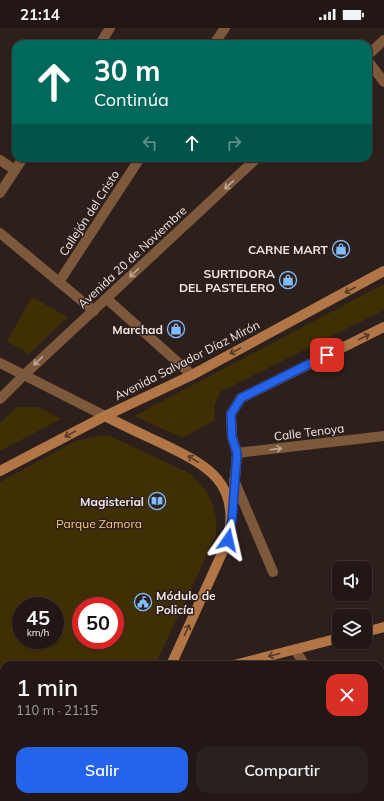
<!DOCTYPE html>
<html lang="es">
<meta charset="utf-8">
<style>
body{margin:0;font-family:Mulish,sans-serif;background:#2a201e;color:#f1f3f6;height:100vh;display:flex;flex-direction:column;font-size:15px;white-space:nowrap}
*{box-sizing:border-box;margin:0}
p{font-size:13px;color:#a29fa0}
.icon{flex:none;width:22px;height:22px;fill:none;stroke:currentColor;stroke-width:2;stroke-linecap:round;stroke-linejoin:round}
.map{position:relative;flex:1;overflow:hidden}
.drawer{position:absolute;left:0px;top:633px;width:384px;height:140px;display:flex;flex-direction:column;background:#221715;border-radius:12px 12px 0 0;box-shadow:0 1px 3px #0004,0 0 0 1px #3f3634}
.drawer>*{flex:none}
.guide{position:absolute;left:12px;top:12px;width:360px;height:122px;border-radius:12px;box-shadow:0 1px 3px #0004,0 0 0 1px #3f3634;background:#00695c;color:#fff;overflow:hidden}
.tools{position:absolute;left:332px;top:533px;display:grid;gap:8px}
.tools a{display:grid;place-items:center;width:40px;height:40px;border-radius:8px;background:#221715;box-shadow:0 1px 3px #0004,0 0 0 1px #3f3634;font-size:20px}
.speed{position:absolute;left:12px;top:569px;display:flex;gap:8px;font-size:20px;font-weight:700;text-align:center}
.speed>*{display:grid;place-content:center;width:52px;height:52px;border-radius:50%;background:#221715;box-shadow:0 1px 3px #0004,0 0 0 1px #3f3634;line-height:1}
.speed small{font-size:10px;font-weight:400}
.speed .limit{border:6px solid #d22;background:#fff;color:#111}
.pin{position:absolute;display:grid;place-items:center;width:34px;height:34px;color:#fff;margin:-17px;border-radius:8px;box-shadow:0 2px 6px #0006}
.me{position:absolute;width:44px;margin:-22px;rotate:11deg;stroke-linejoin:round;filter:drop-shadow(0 0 3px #0008)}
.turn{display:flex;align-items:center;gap:14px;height:84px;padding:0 16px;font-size:18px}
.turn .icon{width:52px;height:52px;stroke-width:2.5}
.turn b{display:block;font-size:28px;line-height:34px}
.lanes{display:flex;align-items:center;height:38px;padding:0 16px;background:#0003;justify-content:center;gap:20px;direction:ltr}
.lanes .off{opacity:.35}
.round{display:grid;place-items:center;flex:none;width:42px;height:42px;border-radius:12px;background:#2a201e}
.head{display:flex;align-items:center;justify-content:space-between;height:68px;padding:0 16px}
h1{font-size:24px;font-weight:600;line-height:30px}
.button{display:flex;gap:8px;margin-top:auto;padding:8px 16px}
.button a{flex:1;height:46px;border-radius:12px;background:#2563eb;color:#fff;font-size:16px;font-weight:600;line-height:46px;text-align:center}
.button a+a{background:#2a201e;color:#f1f3f6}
.status{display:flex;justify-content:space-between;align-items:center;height:28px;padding:0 20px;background:#221715;direction:ltr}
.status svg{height:11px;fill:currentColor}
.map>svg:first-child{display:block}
</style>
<div class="status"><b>21:14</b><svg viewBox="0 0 49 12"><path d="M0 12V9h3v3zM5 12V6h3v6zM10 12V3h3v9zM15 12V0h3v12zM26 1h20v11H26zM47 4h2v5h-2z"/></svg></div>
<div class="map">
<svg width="384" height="773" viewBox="0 0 384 773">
<rect width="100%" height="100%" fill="#2d1f1c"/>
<g fill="#402f05" fill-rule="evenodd">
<polygon points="384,256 384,282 220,364 214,378 215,392 183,410 134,388"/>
<polygon points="32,269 68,289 29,326 7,313"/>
<polygon points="17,379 38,379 61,391 0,423 0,395"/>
<path d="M108,407L191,446L207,464L213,477L216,490V508L155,637H4V719L0,717V454L78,412ZM21,578H55V612H21ZM81,578H115V612H81Z"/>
</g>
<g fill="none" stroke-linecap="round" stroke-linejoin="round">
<g stroke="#7e583b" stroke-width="10">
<polyline points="100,16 110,0"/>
<polyline points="214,16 225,0"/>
<polyline points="368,27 384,12"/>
<polyline points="368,33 384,54"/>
<polyline points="0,132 15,142"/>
<polyline points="0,165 23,130"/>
<polyline points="0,205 94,283"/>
<polyline points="59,254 140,130"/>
<polyline points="107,271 192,347"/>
<polyline points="0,335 105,388"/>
<polyline points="0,371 24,347 257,130"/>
<polyline points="237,425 384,408"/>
<polyline points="234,452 273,544"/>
<polyline points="295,622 305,637"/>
<polyline points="380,655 384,647"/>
<polyline points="0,756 4,759"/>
<polyline points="23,769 31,773"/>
<polyline points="325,773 327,769"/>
</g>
<g stroke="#b27546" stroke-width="10">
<path d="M105,388C124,398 144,407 163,416C209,438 240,455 228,512L171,637"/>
<polyline points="0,443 105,388 192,347 384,243"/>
<polyline points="233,477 237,425 232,409 231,386 241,370 384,299"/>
<polyline points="365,604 384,599"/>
<polyline points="234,637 339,610"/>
<polyline points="0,738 4,740"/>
<polyline points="270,769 279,773"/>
<polyline points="104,773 106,769"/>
</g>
</g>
<defs><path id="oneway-shaft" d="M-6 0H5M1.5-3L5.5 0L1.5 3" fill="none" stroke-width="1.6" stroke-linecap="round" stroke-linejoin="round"/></defs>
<g stroke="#bda698">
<use href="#oneway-shaft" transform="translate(229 157) rotate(137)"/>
<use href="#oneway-shaft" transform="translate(134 245) rotate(137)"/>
<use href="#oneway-shaft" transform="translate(38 333) rotate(137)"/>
<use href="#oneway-shaft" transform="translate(276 421) rotate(-7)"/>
</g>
<g stroke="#553929">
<use href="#oneway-shaft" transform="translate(350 262) rotate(152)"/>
<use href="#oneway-shaft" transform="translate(364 309) rotate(-26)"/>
<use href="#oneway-shaft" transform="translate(235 323) rotate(152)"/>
<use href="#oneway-shaft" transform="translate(70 406) rotate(152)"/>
<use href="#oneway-shaft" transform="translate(193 431) rotate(-149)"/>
<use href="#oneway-shaft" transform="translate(187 602) rotate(-65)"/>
<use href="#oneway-shaft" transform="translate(274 627) rotate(166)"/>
</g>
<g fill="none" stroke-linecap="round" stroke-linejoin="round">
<g stroke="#184099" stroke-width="10">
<polyline id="route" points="228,512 232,493 237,425 232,409 231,386 241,370 327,327"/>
</g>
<use href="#route" stroke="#2563eb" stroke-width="7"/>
</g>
<defs>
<g id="shop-ring" transform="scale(0.9)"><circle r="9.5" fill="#2d1f1c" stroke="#82bcfa" stroke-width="1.5"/><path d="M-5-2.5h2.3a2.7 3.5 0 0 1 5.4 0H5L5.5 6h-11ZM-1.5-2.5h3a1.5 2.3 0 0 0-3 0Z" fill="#82bcfa"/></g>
<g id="library-ring" transform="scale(0.9)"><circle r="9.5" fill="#2d1f1c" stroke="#82bcfa" stroke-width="1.5"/><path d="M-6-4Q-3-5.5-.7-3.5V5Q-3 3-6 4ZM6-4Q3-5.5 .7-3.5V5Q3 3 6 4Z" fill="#82bcfa"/></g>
<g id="civic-ring" transform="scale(0.9)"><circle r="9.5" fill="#2d1f1c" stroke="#82bcfa" stroke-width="1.5"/><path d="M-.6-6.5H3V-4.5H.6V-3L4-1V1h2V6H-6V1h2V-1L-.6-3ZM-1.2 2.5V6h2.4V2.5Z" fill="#82bcfa"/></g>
</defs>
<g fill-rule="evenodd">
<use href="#shop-ring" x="341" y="221"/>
<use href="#shop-ring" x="288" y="252"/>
<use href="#shop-ring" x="176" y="301"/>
<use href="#library-ring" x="157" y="473"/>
<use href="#civic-ring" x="143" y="574"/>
</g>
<g text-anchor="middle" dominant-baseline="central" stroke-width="3" stroke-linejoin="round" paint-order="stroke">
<g font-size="12" fill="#f0e6e4" stroke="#2d1f1c">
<text transform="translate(89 185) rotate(-57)">Callejón del Cristo</text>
<text transform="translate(132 229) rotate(-43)">Avenida 20 de Noviembre</text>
<text transform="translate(187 332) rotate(-27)">Avenida Salvador Díaz Mirón</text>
<text transform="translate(309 404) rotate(-7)">Calle Tenoya</text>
</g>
<g font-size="12" font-weight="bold" fill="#f0e6e4" stroke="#2d1f1c" text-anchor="end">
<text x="328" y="221">CARNE MART</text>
<text x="275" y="245">SURTIDORA<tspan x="275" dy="14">DEL PASTELERO</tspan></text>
<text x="163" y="301">Marchad</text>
<text x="144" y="473">Magisterial</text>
<text x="156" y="567" text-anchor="start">Módulo de<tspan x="156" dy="14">Policía</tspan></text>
</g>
<g font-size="12" fill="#f4cb73" stroke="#2d1f1c">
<text x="99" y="495">Parque Zamora</text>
</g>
</g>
</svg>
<div class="tools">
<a><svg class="icon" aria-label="sound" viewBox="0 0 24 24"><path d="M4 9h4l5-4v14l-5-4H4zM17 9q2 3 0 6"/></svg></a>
<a><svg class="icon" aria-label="layers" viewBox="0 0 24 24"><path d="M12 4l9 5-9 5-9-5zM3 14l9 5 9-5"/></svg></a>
</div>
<div class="speed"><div>45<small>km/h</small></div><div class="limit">50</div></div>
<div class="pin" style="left:327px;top:327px;background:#d93025"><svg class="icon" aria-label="arrive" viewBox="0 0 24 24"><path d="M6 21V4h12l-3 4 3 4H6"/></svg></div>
<svg class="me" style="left:228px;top:512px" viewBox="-20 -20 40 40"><path d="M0-17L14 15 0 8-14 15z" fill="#2563eb" stroke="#fff" stroke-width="4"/></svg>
<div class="guide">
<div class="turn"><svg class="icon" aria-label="ahead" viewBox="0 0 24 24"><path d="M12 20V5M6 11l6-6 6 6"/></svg><div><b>30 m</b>Continúa</div></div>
<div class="lanes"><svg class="icon off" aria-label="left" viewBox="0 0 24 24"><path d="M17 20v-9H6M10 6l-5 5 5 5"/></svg><svg class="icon" aria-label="ahead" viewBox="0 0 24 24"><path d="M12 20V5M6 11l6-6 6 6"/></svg><svg class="icon off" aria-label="right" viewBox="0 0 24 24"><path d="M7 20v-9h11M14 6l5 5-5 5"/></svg></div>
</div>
<section class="drawer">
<div class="head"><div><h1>1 min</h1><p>110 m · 21:15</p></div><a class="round" style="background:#d93025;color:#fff"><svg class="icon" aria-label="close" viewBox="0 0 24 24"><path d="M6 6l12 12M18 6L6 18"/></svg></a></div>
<div class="button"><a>Salir</a><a>Compartir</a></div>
</section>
</div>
